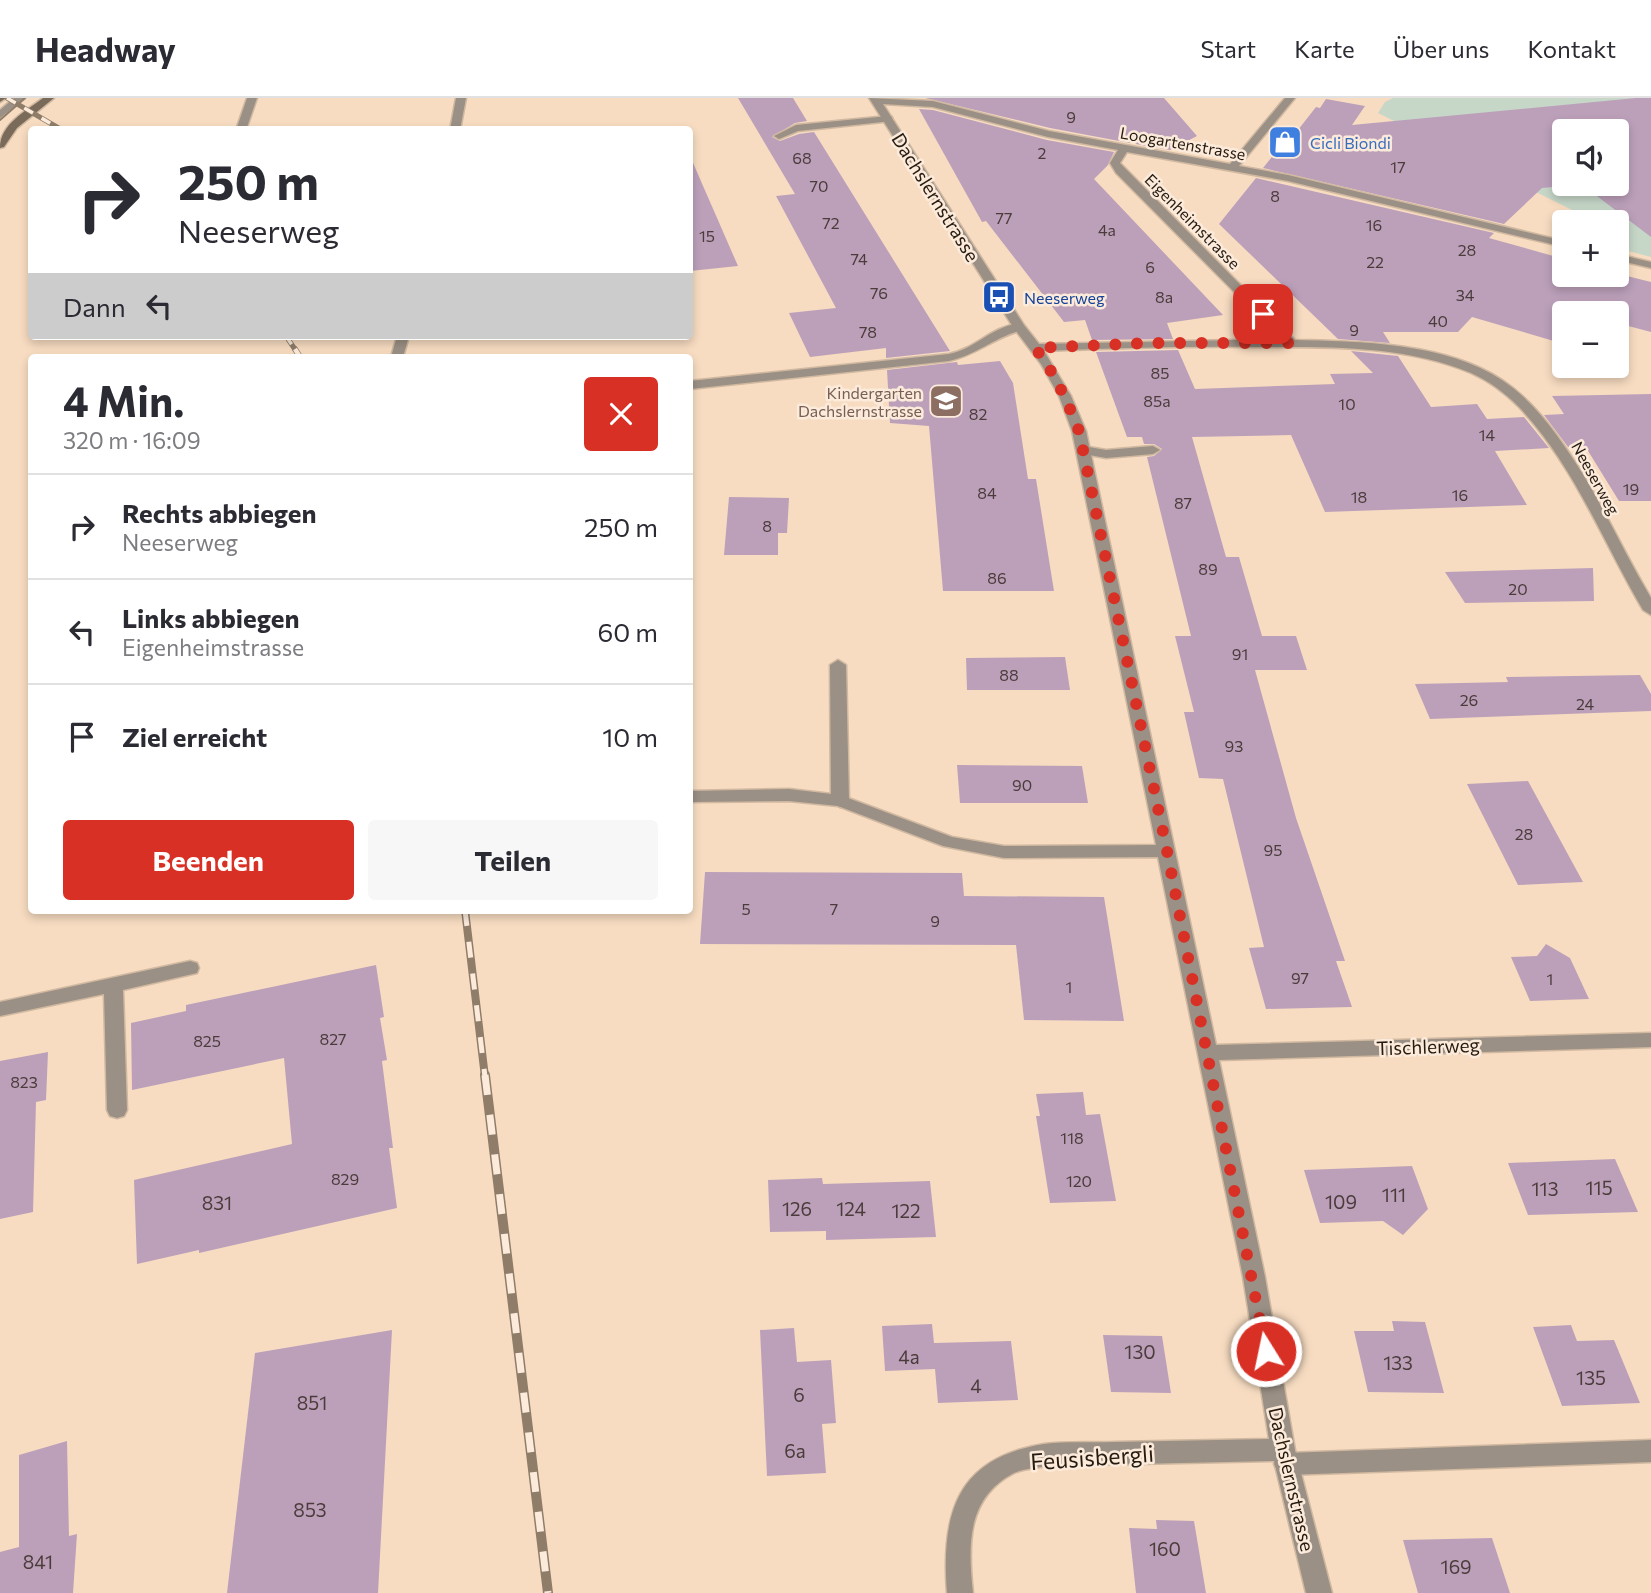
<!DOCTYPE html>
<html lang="de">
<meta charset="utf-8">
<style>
body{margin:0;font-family:Commissioner,sans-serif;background:#f7f7f7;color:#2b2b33;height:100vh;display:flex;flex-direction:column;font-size:26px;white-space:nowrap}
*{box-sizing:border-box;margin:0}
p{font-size:23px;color:#7c7c81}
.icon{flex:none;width:38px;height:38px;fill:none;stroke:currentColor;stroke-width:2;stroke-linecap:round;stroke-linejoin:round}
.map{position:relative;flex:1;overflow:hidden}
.side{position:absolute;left:28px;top:256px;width:665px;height:560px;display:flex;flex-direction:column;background:#fff;border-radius:7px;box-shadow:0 4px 10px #0003}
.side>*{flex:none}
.top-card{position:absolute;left:28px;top:28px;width:665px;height:214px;border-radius:7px;box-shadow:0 4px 10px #0003;background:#fff;color:#2b2b33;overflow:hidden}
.controls{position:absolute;left:1552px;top:21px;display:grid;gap:14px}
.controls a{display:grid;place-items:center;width:77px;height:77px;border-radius:7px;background:#fff;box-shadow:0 4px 10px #0003;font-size:35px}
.pin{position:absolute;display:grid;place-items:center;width:60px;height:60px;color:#fff;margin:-30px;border-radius:14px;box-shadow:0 4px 10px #0006}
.me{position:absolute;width:77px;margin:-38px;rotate:350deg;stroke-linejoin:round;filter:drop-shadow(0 0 5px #0008)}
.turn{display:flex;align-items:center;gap:24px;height:147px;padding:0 35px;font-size:32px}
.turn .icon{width:91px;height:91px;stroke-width:2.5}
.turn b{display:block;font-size:49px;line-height:60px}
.then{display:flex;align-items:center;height:66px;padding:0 35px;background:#0003;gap:14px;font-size:26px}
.round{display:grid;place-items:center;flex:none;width:74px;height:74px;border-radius:7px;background:#f7f7f7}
.head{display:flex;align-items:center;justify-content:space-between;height:119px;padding:0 35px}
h1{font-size:42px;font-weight:700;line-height:52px}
.button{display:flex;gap:14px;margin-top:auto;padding:14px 35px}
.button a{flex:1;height:80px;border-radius:7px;background:#d93025;color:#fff;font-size:28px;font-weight:700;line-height:80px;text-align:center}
.button a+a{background:#f7f7f7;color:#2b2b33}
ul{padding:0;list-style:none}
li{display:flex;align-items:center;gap:21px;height:105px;padding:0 35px;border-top:2px solid #e1e1e2}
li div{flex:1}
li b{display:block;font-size:26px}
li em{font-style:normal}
header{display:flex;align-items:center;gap:42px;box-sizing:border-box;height:98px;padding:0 35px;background:#fff;border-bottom:2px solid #e1e1e2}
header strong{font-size:33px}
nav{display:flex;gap:38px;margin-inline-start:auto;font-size:24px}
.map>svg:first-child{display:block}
</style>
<header>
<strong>Headway</strong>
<nav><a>Start</a><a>Karte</a><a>Über uns</a><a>Kontakt</a></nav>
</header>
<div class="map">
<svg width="1651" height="1495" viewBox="0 0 1651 1495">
<rect width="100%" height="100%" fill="#f7dcc1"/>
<path fill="#c6d7c8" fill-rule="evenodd" d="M1393,0H1651V159L1617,150V124H1572L1580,116L1378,15L1385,4ZM1564,33H1617V86H1564Z"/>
<g fill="#bca0ba">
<polygon points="738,0 793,0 807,23 795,25 772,39 780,43 799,36 814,34 950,253 886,260 886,250 810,259 789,215 836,210 776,98 795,96"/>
<polygon points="925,0 1164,0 1197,38 1170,52 1136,46 1133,43 1130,45 1050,30"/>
<polygon points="1636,0 1651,0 1651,139 1581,86 1617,86 1617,33 1564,33 1564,88 1542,90 1504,126 1263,70 1290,36 1294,37 1316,9 1320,10 1326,1 1365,8 1352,27"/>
<polygon points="919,11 933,12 1047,42 1114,54 1108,67 1094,81 1223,217 1167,225 1173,241 1092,242 1085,222 1064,224 986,123 982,124"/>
<polygon points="690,58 738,168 690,173"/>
<polygon points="1256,80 1494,135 1489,140 1564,161 1564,177 1623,177 1651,184 1651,234 1617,225 1617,215 1583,215 1564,210 1564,246 1472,219 1458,234 1383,234 1390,245 1338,241 1219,126"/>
<polygon points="1178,252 1195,291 1335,286 1330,276 1373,275 1351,253 1398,258 1431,309 1477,306 1487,321 1524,319 1549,350 1495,353 1527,407 1325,414 1291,337 1192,339 1226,459 1239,459 1262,538 1296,538 1307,572 1255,572 1296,720 1345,863 1336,863 1352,909 1266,911 1249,850 1264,849 1223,681 1199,680 1184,614 1194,614 1175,538 1191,538 1147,359 1154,358 1162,351 1154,346 1144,346 1142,339 1127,339 1096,254"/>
<polygon points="1000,263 1013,285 1028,381 1036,381 1054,493 943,493 929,328 890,325 887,272 957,264 958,267"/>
<polygon points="1651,296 1651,403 1619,403 1585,348 1568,349 1544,317 1564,316 1552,298"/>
<polygon points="729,399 789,400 787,435 778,435 778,457 724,457"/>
<polygon points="1593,470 1594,503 1465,505 1445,474"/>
<polygon points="1065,559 1070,592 967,592 966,560"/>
<polygon points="1640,577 1651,596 1651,613 1430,621 1415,586 1508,584 1506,579"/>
<polygon points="957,667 1082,668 1088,705 960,705"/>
<polygon points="1528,683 1583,784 1518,787 1467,686"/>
<polygon points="705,774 962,775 964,798 1104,799 1124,923 1024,922 1016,847 700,846"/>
<polygon points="1546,846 1570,860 1589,901 1530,903 1511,859 1537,858"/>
<polygon points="376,867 384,919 380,920 387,962 382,963 393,1050 389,1050 397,1110 199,1155 199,1152 137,1166 134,1082 292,1046 284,960 132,992 131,925 186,913 186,907"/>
<polygon points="48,954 46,1002 36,1004 33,1114 0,1121 0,963"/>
<polygon points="1083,994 1086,1017 1100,1016 1116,1103 1050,1105 1036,1018 1040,1018 1036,996"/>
<polygon points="1615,1061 1638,1114 1528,1117 1508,1065"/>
<polygon points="1412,1068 1428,1111 1403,1137 1383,1123 1320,1125 1304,1072"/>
<polygon points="822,1080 823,1086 930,1083 936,1139 826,1142 826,1133 770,1134 768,1082"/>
<polygon points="1392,1223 1425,1224 1444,1295 1368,1294 1354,1233 1394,1233"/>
<polygon points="932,1226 934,1245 1011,1243 1018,1302 938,1305 935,1271 885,1273 882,1228"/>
<polygon points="1571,1227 1577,1243 1614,1242 1640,1305 1562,1308 1533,1229"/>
<polygon points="794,1230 797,1264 831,1262 836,1325 822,1326 826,1375 767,1378 760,1232"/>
<polygon points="392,1232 378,1495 227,1495 255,1255"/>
<polygon points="1103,1237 1162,1238 1171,1295 1111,1294"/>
<polygon points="67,1343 69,1438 77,1436 73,1495 0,1495 0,1454 19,1449 19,1357"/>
<polygon points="1156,1422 1194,1423 1206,1495 1136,1495 1129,1430 1157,1431"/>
<polygon points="1492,1440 1510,1495 1418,1495 1403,1442"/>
</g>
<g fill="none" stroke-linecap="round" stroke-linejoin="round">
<g stroke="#d1b9a1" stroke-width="3">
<g id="lane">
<polygon points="14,0 25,0 0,20 0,12"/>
<polygon points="888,18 892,19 892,23 798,33 779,41 774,38 796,27"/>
<path d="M1019,225L1025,229L1023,232C996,238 977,257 949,263L690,291V283L949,256C977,250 989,230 1019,225Z"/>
<polygon points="1083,348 1106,352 1153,348 1160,352 1153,356 1106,360 1078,355 1078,349"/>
<polygon points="838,562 846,567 849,703 840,709 831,703 830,567"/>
<polygon points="190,863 197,865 199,870 197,875 123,892 127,1012 124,1018 117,1020 110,1018 107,1012 104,896 0,918 0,904"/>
<polygon points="1651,1342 1651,1364 1286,1377 1278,1374 1274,1366 1278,1358 1286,1355"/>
</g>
</g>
<g stroke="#d1b9a1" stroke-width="3">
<g id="street">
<polygon points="247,0 257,0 246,32 236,32"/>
<polygon points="456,0 466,0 460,32 450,32"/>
<path d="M869,0L933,3L1049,33L1230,66L1285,0H1295L1239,68L1288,77L1564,143V149L1288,83L1127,54L1120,65L1295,242C1358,243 1447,245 1502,282C1537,305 1562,343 1584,378C1608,418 1627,460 1651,500V517L1643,512C1603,444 1574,367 1519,309C1505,295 1489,283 1471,275C1405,247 1327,249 1257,249C1186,248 1115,250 1044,253L1071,298L1086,333L1216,947L1651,935V949L1219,962L1265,1179L1295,1352L1332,1495H1306L1274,1363L1046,1368C1036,1370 1023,1371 1014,1375C966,1400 968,1448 973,1495H947C941,1416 956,1360 1044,1346C1067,1343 1091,1345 1114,1344C1166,1343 1217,1342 1269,1341L1243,1179L1158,759L1004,760L943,748L838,708L789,703L690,704V693L789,691L840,697L952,739L1004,748L1156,747L1072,333L1059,298L1041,266L1013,229ZM883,6L933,9L1048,39L1118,52L1110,65L1116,75L1281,241L1039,246L1024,227Z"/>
<polygon points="1617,156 1651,164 1651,170 1617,162"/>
<polygon points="397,238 409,238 403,259 391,259"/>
</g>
</g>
<g stroke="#d1b9a1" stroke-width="3">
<g id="secondary">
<polygon points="0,0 6,0 0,4"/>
<path d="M43,0H54L17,30L4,49L0,50C0,26 26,13 43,0Z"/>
</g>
</g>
<use href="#lane" fill="#9b9085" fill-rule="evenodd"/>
<use href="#street" fill="#9b9085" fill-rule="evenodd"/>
<use href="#secondary" fill="#796a59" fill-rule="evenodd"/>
<polyline stroke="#8f7d6a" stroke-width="2" points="0,22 25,0"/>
<g stroke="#8f7d6a" stroke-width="5">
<g id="rail-far3">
<polyline points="7,0 62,32"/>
<polyline points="286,238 296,253"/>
</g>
</g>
<g stroke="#8f7d6a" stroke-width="6">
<polyline id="rail-far2" points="295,251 300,259"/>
</g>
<g stroke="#8f7d6a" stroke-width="8">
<polyline id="rail-far1" points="465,812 485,979"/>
</g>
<g stroke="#8f7d6a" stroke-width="10">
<polyline id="rail" points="485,977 548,1495"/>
</g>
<use href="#rail-far3" stroke="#fcebdb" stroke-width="3.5" stroke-dasharray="10" stroke-linecap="butt"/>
<use href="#rail-far2" stroke="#fcebdb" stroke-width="4.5" stroke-dasharray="12" stroke-linecap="butt"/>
<use href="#rail-far1" stroke="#fcebdb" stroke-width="5" stroke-dasharray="16" stroke-linecap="butt"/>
<use href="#rail" stroke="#fcebdb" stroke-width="7" stroke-dasharray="20" stroke-linecap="butt"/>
</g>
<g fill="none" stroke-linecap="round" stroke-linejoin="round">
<path stroke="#d93025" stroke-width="12" stroke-dasharray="0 21.6" d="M1263,216L1291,245H1147L1035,250C1055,275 1067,303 1079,333L1167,753L1266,1253"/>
</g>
<defs>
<g id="shop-square" transform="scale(1.75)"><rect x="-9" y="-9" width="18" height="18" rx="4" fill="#3f7fe0" stroke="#fcebdb"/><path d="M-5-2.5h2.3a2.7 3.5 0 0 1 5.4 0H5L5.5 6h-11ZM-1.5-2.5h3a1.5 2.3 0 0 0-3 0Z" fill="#fff"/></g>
<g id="bus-square" transform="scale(1.75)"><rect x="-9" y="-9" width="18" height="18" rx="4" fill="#1a4fb4" stroke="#fcebdb"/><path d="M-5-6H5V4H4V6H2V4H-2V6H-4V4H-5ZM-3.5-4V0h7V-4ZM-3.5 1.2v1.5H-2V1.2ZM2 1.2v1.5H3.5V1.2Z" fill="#fff"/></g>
<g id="school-square" transform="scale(1.75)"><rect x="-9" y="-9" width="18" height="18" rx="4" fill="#8d6e63" stroke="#fcebdb"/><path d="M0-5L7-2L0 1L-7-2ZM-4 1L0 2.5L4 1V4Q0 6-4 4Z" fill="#fff"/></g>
</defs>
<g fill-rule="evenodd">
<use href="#shop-square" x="1285" y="44"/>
<use href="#bus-square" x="999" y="199"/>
<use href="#school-square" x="946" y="303"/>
</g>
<g text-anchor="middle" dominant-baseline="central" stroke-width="5" stroke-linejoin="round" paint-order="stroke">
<g font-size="16" fill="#4b3c3b">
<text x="1071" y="18">9</text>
<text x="1042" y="54">2</text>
<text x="802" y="59">68</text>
<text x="1398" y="68">17</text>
<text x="819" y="87">70</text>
<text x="1275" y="97">8</text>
<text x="1004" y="119">77</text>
<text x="831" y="124">72</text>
<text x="1374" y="126">16</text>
<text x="1107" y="131">4a</text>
<text x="707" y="137">15</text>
<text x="1467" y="151">28</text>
<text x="859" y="160">74</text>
<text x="1375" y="163">22</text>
<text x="1150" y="168">6</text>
<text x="879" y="194">76</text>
<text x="1465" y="196">34</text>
<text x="1164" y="198">8a</text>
<text x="1438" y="222">40</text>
<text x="1354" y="231">9</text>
<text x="868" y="233">78</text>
<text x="1160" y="274">85</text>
<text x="1157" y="302">85a</text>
<text x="1347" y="305">10</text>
<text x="978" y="315">82</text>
<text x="1487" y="336">14</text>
<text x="1631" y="390">19</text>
<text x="987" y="394">84</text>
<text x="1460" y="396">16</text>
<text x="1359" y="398">18</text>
<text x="1183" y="404">87</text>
<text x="767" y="427">8</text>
<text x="1208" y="470">89</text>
<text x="997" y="479">86</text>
<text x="1518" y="490">20</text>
<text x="1240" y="555">91</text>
<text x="1009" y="576">88</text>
<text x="1469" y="601">26</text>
<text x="1585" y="605">24</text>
<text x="1234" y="647">93</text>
<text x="1022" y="686">90</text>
<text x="1524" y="735">28</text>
<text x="1273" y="751">95</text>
<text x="746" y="810">5</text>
<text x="834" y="810">7</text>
<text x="935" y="822">9</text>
<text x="1300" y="879">97</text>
<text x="1550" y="880">1</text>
<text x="1069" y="888">1</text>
<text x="333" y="940">827</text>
<text x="207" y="942">825</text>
<text x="24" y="983">823</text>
<text x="1072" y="1039">118</text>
<text x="345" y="1080">829</text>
<text x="1079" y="1082">120</text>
</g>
<g font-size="16" fill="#366cbe" stroke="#fcebdb" text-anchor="start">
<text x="1310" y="44">Cicli Biondi</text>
</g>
<g font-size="16" fill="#251b11" stroke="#fcebdb">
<text transform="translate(1183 45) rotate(10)">Loogartenstrasse</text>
<text transform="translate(1193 123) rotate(45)">Eigenheimstrasse</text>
<text transform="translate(1596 380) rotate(61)">Neeserweg</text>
</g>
<g font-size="16" fill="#164399" stroke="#fcebdb" text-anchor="start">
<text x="1024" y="199">Neeserweg</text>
</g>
<g font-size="16" fill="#785e54" stroke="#fcebdb" text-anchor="end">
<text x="922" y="294">Kindergarten<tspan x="922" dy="18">Dachslernstrasse</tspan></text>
</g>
<g font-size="19" fill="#251b11" stroke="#fcebdb">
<text transform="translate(936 99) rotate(58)">Dachslernstrasse</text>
<text transform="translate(1428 948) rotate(-2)">Tischlerweg</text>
<text transform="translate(1292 1381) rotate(77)">Dachslernstrasse</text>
</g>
<g font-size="19" fill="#4b3c3b">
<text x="1599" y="1089">115</text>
<text x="1545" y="1090">113</text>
<text x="1394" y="1096">111</text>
<text x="1341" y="1103">109</text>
<text x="217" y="1104">831</text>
<text x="797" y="1110">126</text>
<text x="851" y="1110">124</text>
<text x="906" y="1112">122</text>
<text x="1140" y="1253">130</text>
<text x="909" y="1258">4a</text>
<text x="1398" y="1264">133</text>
<text x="1591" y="1279">135</text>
<text x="976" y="1287">4</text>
<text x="799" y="1296">6</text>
<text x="312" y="1304">851</text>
<text x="795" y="1352">6a</text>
<text x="310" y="1411">853</text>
<text x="1165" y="1450">160</text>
<text x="38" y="1463">841</text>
<text x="1456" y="1468">169</text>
</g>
<g font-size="23" fill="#251b11" stroke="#fcebdb">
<text transform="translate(1092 1359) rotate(-4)">Feusisbergli</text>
</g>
</g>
</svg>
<div class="controls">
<a><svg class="icon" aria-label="sound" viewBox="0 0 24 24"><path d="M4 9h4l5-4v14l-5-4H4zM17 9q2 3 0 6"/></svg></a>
<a>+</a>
<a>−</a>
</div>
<div class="pin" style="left:1263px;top:216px;background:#d93025"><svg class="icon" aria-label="arrive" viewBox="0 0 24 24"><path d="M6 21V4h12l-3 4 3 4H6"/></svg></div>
<svg class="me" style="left:1266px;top:1253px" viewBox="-20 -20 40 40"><circle r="17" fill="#d93025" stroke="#fff" stroke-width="3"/><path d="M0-11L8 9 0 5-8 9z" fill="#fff"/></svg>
<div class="top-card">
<div class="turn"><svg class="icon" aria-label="right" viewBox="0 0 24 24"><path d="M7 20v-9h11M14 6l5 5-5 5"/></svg><div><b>250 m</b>Neeserweg</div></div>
<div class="then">Dann<svg class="icon" aria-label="left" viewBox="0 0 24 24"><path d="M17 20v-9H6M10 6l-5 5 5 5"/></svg></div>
</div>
<section class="side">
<div class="head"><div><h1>4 Min.</h1><p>320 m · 16:09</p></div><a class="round" style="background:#d93025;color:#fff"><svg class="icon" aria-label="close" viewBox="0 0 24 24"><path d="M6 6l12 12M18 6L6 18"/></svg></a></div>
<ul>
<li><svg class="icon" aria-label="right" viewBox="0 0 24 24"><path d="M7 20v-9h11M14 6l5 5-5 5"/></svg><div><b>Rechts abbiegen</b><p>Neeserweg</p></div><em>250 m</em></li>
<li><svg class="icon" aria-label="left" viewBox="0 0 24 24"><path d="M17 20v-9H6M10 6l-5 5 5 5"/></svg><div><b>Links abbiegen</b><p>Eigenheimstrasse</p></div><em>60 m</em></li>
<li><svg class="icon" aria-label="arrive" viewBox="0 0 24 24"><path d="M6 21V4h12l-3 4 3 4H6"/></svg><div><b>Ziel erreicht</b></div><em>10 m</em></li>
</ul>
<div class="button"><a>Beenden</a><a>Teilen</a></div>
</section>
</div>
